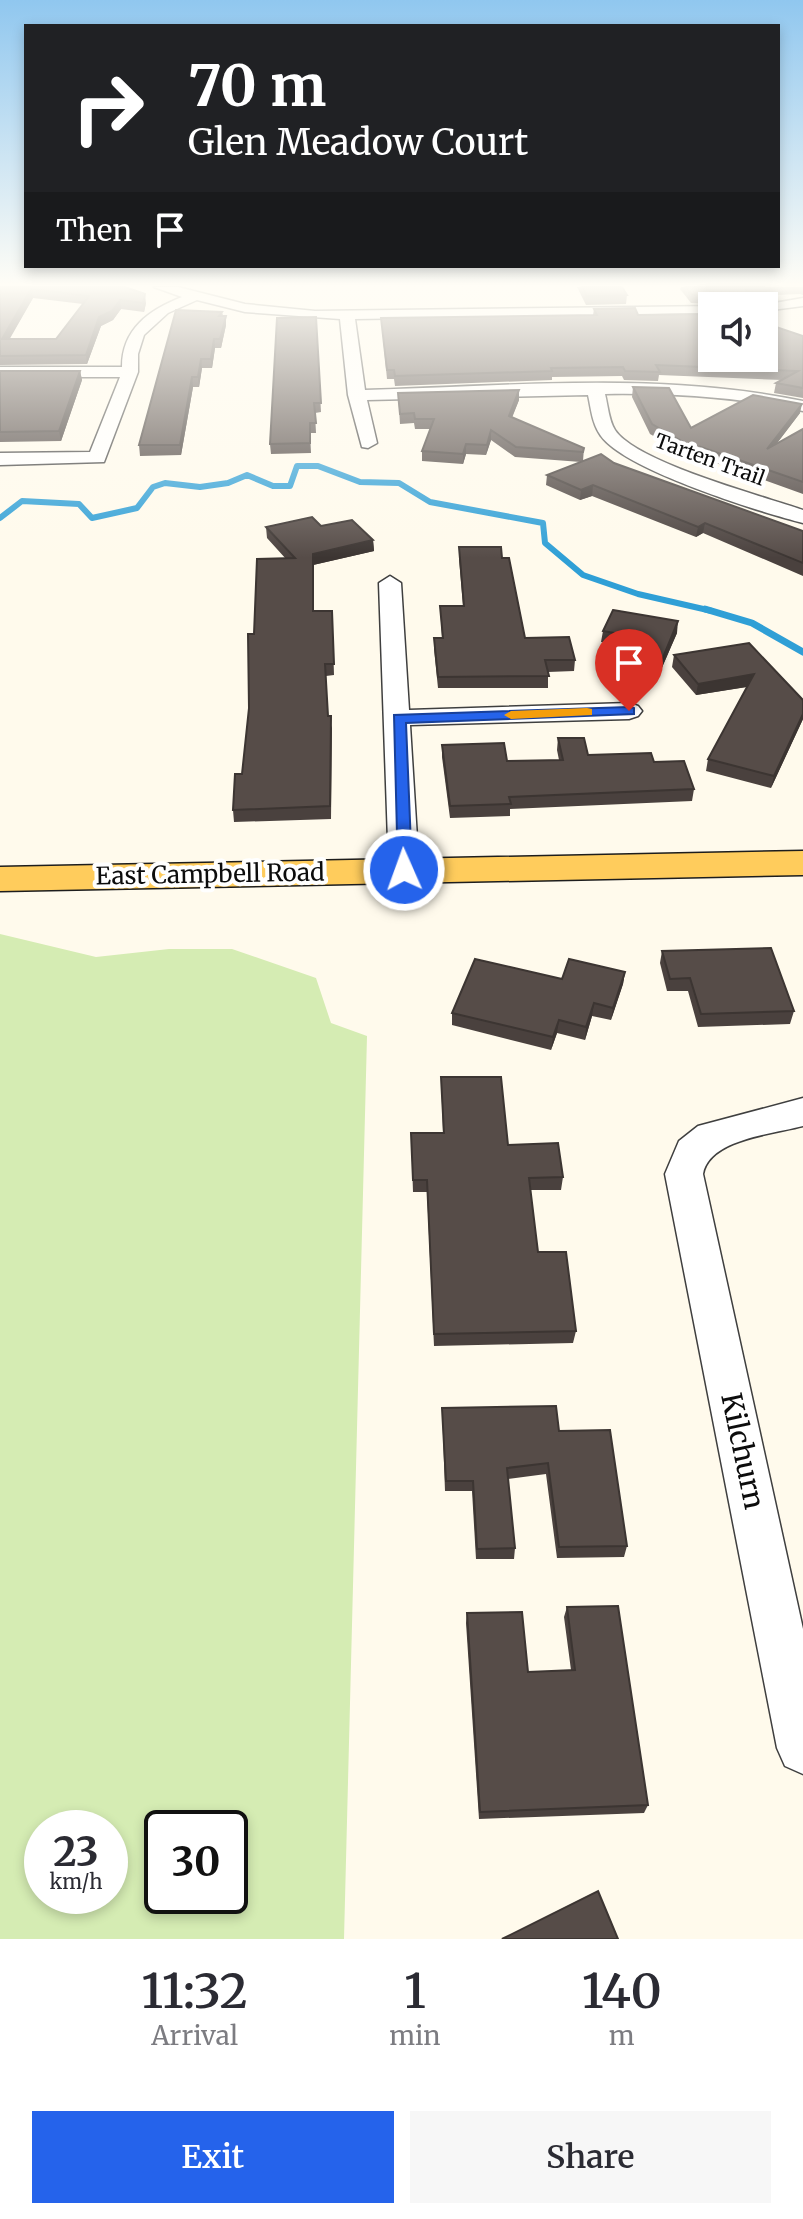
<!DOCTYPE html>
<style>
body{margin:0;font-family:Merriweather,serif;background:#f7f7f7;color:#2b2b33;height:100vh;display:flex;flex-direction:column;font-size:30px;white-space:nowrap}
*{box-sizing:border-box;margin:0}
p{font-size:26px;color:#7c7c81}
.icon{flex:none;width:44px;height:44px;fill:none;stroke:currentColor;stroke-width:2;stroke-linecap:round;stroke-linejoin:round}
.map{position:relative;height:1939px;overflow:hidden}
.drawer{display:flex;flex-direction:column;background:#fff;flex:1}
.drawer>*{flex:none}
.banner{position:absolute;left:24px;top:24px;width:756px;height:244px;border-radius:0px;box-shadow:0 4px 12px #0003;background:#202124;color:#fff;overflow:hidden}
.fabs{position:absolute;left:698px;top:292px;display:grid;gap:16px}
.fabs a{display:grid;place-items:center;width:80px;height:80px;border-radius:0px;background:#fff;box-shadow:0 4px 12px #0003;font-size:40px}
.speed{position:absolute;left:24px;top:1810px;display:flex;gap:16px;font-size:40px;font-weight:700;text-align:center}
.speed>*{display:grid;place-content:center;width:104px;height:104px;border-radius:50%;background:#fff;box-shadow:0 4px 12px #0003;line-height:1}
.speed small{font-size:20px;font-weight:400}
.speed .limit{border:4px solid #111;border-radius:12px;background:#fff;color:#111}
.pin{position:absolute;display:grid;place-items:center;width:68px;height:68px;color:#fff;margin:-82px -34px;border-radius:50% 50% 50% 0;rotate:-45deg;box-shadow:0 0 8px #0007}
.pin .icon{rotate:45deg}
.me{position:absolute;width:88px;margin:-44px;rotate:358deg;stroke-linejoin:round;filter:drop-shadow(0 0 6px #0008)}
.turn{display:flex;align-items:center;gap:28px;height:168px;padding:0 32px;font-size:36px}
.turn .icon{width:104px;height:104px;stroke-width:2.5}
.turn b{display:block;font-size:56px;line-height:68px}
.then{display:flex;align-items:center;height:76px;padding:0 32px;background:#0003;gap:16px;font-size:30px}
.eta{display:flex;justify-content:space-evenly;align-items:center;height:136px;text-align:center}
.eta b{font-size:48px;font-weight:600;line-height:56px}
.button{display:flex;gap:16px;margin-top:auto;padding:16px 32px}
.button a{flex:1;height:92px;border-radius:0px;background:#2563eb;color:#fff;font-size:32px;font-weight:600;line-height:92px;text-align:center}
.button a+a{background:#f7f7f7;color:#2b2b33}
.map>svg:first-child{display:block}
</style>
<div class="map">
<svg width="803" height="1939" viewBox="0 0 803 1939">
<rect width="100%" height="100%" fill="#fffaec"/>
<path fill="#d5ecb3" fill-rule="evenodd" d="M0,934L96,957L169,949H232L316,978L331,1023L367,1036L344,1939H0ZM42,1828H110V1896H42ZM162,1828H230V1896H162Z"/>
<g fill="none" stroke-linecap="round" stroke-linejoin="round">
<polyline stroke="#2f9fd6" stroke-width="6" points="0,518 22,501 79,504 92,518 137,508 153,487 165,483 200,487 228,483 247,475 273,486 290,486 297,466 318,466 360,482 399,483 430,502 543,523 545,543 583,575 638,594 712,611"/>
<polyline stroke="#2f9fd6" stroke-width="7" points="705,609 752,623 803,652"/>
<g stroke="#3f3f3f" stroke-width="3">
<g id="minor">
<path d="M154,287H178L245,304L315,311L717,306H712V313L355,319L365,390C511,386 659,371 803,401V411C737,397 673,393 605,394C608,406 609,421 615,430C637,463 763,496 803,510V523C760,512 625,470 601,436C592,424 591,408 588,395L367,400L377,443L368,448L362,447L348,395L340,319L245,312L197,300L168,313L144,335L138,354V372L104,462L0,465V453L90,452L120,377H0V367H122C122,329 149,310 182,297Z"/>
<polygon points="803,298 803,306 764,311 764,306 757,306"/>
<polygon points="390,576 401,583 409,710 629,703 638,706 642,711 638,716 629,719 410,725 419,870 414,877 404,879 394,877 389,870 379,583"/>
<path d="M803,1098V1126C773,1134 709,1139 703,1174L803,1629V1774L785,1766L777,1748L665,1174L679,1141L698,1126Z"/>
</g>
</g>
<g stroke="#1d1d1d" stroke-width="3">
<polygon id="major" points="803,851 803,875 0,891 0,867"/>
</g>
<use href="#minor" fill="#fff" fill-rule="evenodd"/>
<use href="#major" fill="#ffcc5c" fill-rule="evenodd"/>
</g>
<g fill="#4a413e" fill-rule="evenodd">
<path d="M0,287H125L146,303L144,312L121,309L113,320L101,326L87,364L0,365ZM33,298L83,304L56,339H9Z"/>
<polygon points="577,287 622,287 627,295 626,304 586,305"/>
<polygon points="681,287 803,287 803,295 800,294 751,296 717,304 691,303 680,289"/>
<polygon points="702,307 776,327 803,336 803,398 774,393 776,383 782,380 659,375 658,381 624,380 622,376 552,377 552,380 395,386 394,379 387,379 381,318 593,315 594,309 638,315 701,314"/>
<polygon points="222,312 226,325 221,348 215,348 212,368 202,368 199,387 193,387 181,455 140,456 139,445"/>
<polygon points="316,317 321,412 315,413 316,433 310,433 311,453 271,454 270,444"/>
<polygon points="0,371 80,371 82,380 61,441 0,442"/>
<polygon points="633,387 691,428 800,413 777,443 803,429 803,494 705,459 704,465 650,434 632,397"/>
<polygon points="398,393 519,400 512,418 584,448 583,461 614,463 803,531 803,576 703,533 696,537 592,496 580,500 546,485 547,475 581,462 515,457 491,440 486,455 466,454 463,464 422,461 422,451 430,429 415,429 414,423 400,424"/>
<polygon points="321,526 373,540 374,551 313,565 314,611 332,611 334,675 326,676 328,716 332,728 331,819 234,822 233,810 242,774 249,708 254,634 286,559 267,538 266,527"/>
<polygon points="459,547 502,558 525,638 575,660 574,671 548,672 548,688 438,688 434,649 434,638 442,638 440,606 463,606 459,558"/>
<polygon points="603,631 677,633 660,672 633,667 635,655 638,649 601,642"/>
<polygon points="674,655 803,700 803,719 771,788 706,771 708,759 747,687 696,695 672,667"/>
<polygon points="558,738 588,755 654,762 694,789 692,801 510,809 510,816 450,818 442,757 442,745 507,761 559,760 557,750"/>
<polygon points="662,951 794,1011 790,1024 698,1027 688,991 667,991 660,963"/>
<polygon points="625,972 623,984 611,1020 592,1016 585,1040 557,1033 551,1050 452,1025 452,1013 562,979"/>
<polygon points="441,1077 508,1145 563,1177 561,1190 530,1190 538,1252 576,1331 573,1343 434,1346 427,1192 413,1192 411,1133 443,1133"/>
<polygon points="442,1408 559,1431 627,1546 624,1557 557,1558 546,1474 508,1479 515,1548 514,1559 476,1559 472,1491 445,1491"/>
<polygon points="567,1607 648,1805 644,1813 479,1819 466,1623 467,1613 528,1672 571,1670 564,1617"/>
</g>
<g fill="#3c3532">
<polygon points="31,289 33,298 4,349 2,339"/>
<polygon points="145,294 146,303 144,312 143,303"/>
<polygon points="120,300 121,309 113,320 101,326 87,364 86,355 99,317"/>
<polygon points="226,316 226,325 221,348 220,339"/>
<polygon points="214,339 215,348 212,368 211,359"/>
<polygon points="201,359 202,368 199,387 198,377"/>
<polygon points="80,371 82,380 61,441 59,431"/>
<polygon points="192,377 193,387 181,455 180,445"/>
<polygon points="519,390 519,400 508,426 509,416"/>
<polygon points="802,404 800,413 765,459 767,449"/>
<polygon points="491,430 491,440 486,455 487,445"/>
<polygon points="466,444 466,454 463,464 463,454"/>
<polygon points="593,485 592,496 580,500 581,490"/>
<polygon points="705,523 703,533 696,537 698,527"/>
<polygon points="373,540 374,551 313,565 313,554"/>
<polygon points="678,621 677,633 660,672 662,660"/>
<polygon points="754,674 752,686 696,695 698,684"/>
<polygon points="803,714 803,719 771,788 774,776"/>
<polygon points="625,972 623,984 611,1020 613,1008"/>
<polygon points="594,1003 592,1016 585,1040 586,1027"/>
<polygon points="559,1020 557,1033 551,1050 553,1037"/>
</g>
<g fill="#564c48" stroke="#3c3532" stroke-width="2" fill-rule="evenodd">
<path d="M0,287H125L145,294L143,303L120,300L112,311L99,317L86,355L0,356ZM31,289L89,296L56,339H2Z"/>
<polygon points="582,287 622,287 627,295 587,296"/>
<polygon points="686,287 765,287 745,288 759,306 716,306 720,295 692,295"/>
<polygon points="702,307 712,307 712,358 764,358 764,312 776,327 803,336 803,388 776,383 798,371 656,365 660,372 625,371 623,367 551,368 552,371 395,376 394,370 387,370 381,318 597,315 594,309 635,308 638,315 706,314"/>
<polygon points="176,310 222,312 219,316 226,316 220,339 214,339 211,359 201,359 198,377 192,377 180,445 139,445"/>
<polygon points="316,317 321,403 314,403 316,423 310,423 310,443 270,444 277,318"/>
<polygon points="0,371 80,371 59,431 0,432"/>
<polygon points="633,387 669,388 691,428 753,395 802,404 767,449 803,429 803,482 701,447 706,455 652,424"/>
<polygon points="519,390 509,416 584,448 583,452 516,447 491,430 487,445 466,444 463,454 422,451 434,419 415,419 414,413 400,414 398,393"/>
<polygon points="601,454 614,463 803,531 803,563 705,523 698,527 593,485 581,490 547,475"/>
<polygon points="312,517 321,526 352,520 373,540 313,554 313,611 332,611 334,664 325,664 328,716 331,716 330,806 233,810 235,774 242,774 249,708 248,634 254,634 257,559 295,558 266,527"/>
<polygon points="459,547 501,547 502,558 509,558 525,638 569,637 575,660 545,660 549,676 438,677 434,638 443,638 440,606 464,606"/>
<polygon points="613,610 678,621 662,660 635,655 643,638 603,631"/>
<polygon points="749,643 803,700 803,714 774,776 708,759 754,674 698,684 674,655"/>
<polygon points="558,738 584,738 588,755 651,753 654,762 684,761 694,789 509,797 511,804 450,806 442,745 504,743 507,761 563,760"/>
<polygon points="771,948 794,1011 701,1014 690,978 670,979 662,951"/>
<polygon points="475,959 562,979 569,959 625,972 613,1008 594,1003 586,1027 559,1020 553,1037 452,1013"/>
<polygon points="441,1077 501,1077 508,1145 558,1143 563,1177 529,1178 538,1252 566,1252 576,1331 434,1334 427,1180 413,1180 411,1133 444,1133"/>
<polygon points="556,1406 559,1431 610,1430 627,1546 559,1547 548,1463 507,1468 515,1548 477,1549 473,1481 446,1481 442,1408"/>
<polygon points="618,1606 648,1805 480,1812 467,1613 522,1612 528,1672 575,1670 567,1607"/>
<polygon points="598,1891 618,1939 502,1939"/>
</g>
<linearGradient id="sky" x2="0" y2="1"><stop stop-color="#90c7ef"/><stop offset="0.51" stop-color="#fffdf6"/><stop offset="1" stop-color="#fffdf6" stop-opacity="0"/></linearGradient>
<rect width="803" height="558" fill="url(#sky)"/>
<polygon fill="#2563eb" stroke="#184099" stroke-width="2" points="629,707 634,708 634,714 406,723 412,870 410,874 398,874 394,715"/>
<polygon fill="#f59e0b" points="587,708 592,709 592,715 511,719 504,715 511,711"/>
<g text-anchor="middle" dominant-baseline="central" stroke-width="8" stroke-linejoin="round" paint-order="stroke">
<g font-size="20" fill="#0c0c0c" stroke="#fff">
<text transform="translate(710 459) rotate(20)">Tarten Trail</text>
</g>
<g font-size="24" fill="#0c0c0c" stroke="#fff">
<text transform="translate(210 874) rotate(-1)">East Campbell Road</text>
</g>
<g font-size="28" fill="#0c0c0c" stroke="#fff">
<text transform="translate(743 1451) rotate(78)">Kilchurn</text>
</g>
</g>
</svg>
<div class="fabs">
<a><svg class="icon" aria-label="sound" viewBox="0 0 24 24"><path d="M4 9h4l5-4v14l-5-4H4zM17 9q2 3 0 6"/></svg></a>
</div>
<div class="speed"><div>23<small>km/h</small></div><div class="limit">30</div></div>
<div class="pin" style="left:629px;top:711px;background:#d93025"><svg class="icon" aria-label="arrive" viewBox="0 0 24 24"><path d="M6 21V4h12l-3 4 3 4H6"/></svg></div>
<svg class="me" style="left:404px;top:870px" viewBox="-20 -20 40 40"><circle r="17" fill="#2563eb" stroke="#fff" stroke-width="3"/><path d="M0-11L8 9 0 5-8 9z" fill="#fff"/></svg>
<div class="banner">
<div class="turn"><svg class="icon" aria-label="right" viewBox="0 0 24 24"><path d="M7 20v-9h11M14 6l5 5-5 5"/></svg><div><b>70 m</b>Glen Meadow Court</div></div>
<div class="then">Then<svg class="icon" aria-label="arrive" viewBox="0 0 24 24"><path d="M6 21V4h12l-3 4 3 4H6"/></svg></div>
</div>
</div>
<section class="drawer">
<div class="eta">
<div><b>11:32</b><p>Arrival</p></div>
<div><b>1</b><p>min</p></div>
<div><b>140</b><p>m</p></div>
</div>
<div class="button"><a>Exit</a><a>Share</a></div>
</section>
